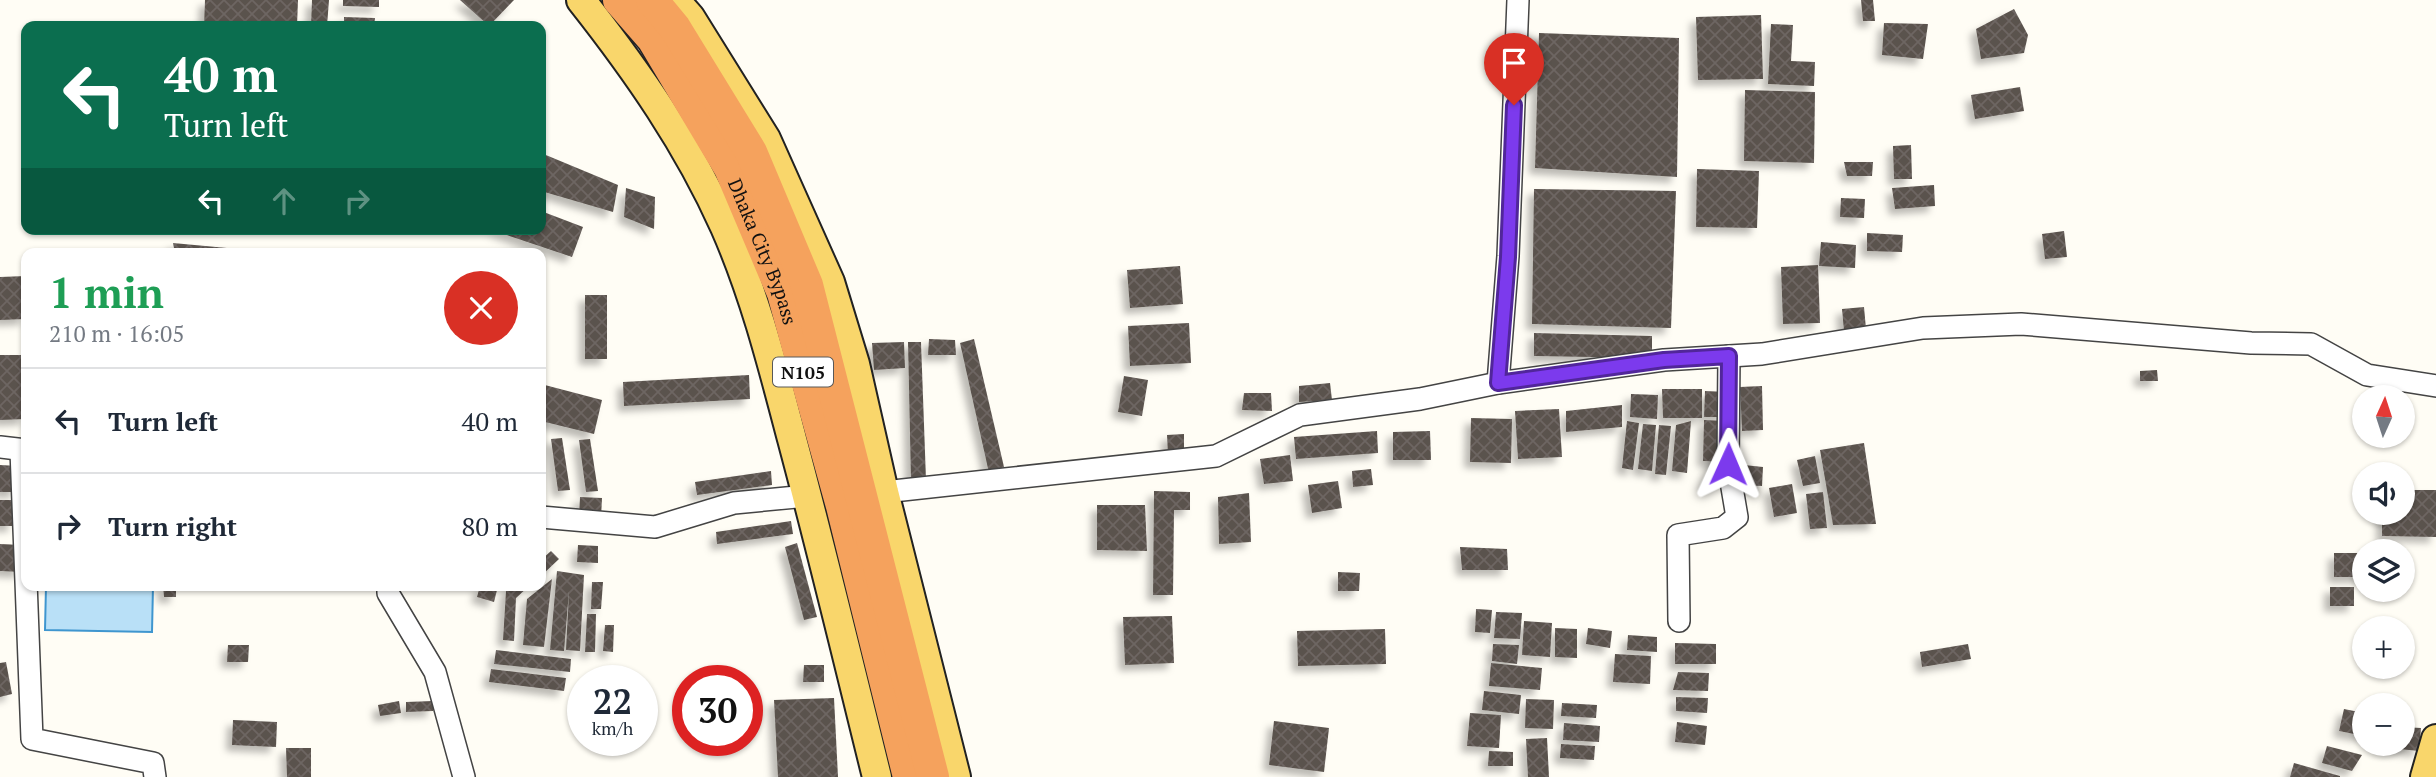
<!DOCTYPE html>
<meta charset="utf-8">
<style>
body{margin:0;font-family:"PT Serif",serif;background:#f6f6f7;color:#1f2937;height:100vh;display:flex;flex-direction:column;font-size:26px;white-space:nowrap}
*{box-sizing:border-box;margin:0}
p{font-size:23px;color:#747a83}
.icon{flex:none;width:38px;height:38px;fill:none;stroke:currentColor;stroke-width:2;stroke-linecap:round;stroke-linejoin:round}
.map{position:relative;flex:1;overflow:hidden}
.drawer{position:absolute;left:21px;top:248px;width:525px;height:343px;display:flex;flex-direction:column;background:#fff;border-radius:14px;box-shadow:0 2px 5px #0004}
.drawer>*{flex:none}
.guide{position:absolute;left:21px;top:21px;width:525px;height:214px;border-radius:14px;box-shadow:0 2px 5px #0004;background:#0b6e4f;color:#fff;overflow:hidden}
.needle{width:46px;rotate:3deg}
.fabs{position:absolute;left:2352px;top:385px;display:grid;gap:14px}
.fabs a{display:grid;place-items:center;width:63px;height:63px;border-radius:50%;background:#fff;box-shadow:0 2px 5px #0004;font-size:35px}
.speed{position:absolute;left:567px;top:665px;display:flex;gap:14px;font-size:35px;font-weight:700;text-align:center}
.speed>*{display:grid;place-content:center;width:91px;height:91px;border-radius:50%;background:#fff;box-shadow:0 2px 5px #0004;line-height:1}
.speed small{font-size:18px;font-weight:400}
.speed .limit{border:10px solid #d22;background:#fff;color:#111}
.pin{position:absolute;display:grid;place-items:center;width:60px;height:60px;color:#fff;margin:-72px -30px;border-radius:50% 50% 50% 0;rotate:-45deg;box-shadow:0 0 7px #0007}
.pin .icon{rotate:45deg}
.me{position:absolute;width:77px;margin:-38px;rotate:1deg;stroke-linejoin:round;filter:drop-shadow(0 0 5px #0008)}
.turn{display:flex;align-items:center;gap:24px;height:147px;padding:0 28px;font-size:32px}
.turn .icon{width:91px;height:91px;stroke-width:2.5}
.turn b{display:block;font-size:49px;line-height:60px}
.lanes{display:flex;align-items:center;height:66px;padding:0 28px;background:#0003;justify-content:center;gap:35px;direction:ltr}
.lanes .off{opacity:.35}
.round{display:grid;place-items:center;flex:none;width:74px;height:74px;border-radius:37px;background:#f6f6f7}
.head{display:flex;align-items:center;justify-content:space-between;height:119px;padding:0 28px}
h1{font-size:42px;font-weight:600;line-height:52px;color:#1e9e55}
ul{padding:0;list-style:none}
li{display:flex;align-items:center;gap:21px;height:105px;padding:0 28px;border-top:2px solid #e0e1e3}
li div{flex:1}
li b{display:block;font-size:26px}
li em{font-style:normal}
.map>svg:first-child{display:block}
</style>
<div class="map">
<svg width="2436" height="777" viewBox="0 0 2436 777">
<defs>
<pattern id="building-cross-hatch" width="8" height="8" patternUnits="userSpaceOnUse" patternTransform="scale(1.75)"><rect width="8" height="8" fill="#5a524d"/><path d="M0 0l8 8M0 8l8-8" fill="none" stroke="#6d6662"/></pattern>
<filter id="shadow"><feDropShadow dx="-6" dy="6" stdDeviation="3.5" flood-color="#0004"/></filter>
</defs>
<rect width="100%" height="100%" fill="#fffdf5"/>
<polygon fill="#b9e0f7" stroke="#3f96cf" stroke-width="2" points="46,586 153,586 152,632 45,630"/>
<g fill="url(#building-cross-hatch)" filter="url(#shadow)">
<polygon points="205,0 298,0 297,26 204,26"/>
<polygon points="312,0 329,0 327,26 311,26"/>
<polygon points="343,0 379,0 379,7 343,6"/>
<polygon points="460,0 514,0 489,26"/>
<polygon points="1861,0 1873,0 1875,21 1863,21"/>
<polygon points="2014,9 2028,35 2024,53 1981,59 1976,29"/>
<polygon points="1761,15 1763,79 1698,80 1696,17"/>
<polygon points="344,17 375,18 374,26 344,26"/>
<polygon points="1884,23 1928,24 1923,59 1882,55"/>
<polygon points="1771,24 1793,25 1791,61 1815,62 1814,86 1768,84"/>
<polygon points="1539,33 1679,38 1677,177 1535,168"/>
<polygon points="2020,87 2024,111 1975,119 1971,95"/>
<polygon points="1745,90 1815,92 1814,163 1744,161"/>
<polygon points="1911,145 1912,179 1894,179 1893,146"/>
<polygon points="541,153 618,185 613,212 541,191"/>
<polygon points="1844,162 1873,162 1872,176 1847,176"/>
<polygon points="1697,169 1759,171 1757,228 1696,227"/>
<polygon points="1934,185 1935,206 1895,209 1892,188"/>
<polygon points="626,188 655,197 654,229 624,217"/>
<polygon points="1534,189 1676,191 1671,328 1532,324"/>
<polygon points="1841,198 1865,199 1864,218 1840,217"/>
<polygon points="541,211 583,227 572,257 492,230 541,229"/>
<polygon points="2064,231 2067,257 2045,259 2042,234"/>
<polygon points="1867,233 1903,235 1902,252 1867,251"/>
<polygon points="1821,242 1856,245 1855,268 1819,266"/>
<polygon points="173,243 259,251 259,254 175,254"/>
<polygon points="1818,265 1820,323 1783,324 1781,267"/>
<polygon points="1180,266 1183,304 1130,308 1127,270"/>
<polygon points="26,276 26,319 0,320 0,277"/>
<rect x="585" y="295" width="22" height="64"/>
<polygon points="1864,307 1866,329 1844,331 1842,309"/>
<polygon points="1189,323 1191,363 1130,366 1128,326"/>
<polygon points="1534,333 1652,336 1652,358 1534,356"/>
<polygon points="929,339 955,340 956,355 928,355"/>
<polygon points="974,339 1004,467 989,473 960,343"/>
<polygon points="904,342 905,368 874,370 872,343"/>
<polygon points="908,342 921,342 926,480 911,481"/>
<polygon points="0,355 26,355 26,419 0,420"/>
<polygon points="2157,370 2158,381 2140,381 2140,371"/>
<polygon points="749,375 750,399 624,406 623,382"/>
<polygon points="1124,376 1148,380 1142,416 1118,412"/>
<polygon points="1330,383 1332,400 1299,402 1299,386"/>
<polygon points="541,384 602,400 594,434 541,421"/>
<polygon points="1762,386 1763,430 1742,431 1740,387"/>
<polygon points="1662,389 1702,389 1702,418 1663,418"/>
<polygon points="1705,391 1727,392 1726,417 1704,417"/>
<polygon points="1244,393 1271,393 1272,411 1242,410"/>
<polygon points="1631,394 1658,395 1657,419 1630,417"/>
<polygon points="1622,405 1622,427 1566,432 1566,411"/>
<polygon points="1559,409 1562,457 1518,459 1515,411"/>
<polygon points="1471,418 1512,419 1511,463 1470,462"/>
<polygon points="1704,420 1726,421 1724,462 1703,461"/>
<polygon points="1627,421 1639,423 1633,470 1622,468"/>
<polygon points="1691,421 1687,473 1672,471 1676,425"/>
<polygon points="1643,424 1656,425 1652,471 1638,469"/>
<polygon points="1659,425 1671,426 1666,475 1655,474"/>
<polygon points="1377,431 1378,453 1296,459 1294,437"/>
<polygon points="1430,431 1431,460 1393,460 1393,432"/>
<polygon points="1184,434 1184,454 1168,455 1167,435"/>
<polygon points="562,438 570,490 558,491 551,439"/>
<polygon points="590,439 598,491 586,492 579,440"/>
<polygon points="1864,443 1876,524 1833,525 1820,450"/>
<polygon points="1290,455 1293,481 1264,484 1260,459"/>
<polygon points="1815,456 1820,483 1803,486 1797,460"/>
<polygon points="0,465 18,466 17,492 0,492"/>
<polygon points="1744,465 1763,467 1762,486 1743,485"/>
<polygon points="1371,469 1373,485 1353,487 1352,471"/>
<polygon points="771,471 772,485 697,495 695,482"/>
<polygon points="1338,481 1342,508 1312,513 1308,485"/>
<polygon points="1792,484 1797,513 1774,517 1769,488"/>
<polygon points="2403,490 2436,490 2436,537 2382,536 2382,513 2403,513"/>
<polygon points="1154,491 1190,492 1190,510 1174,510 1173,595 1153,595"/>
<polygon points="1823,492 1827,528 1810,529 1806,494"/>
<polygon points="1249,493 1251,542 1219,544 1218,497"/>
<polygon points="580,497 602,498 601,518 579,517"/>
<polygon points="0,500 13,500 14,526 0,526"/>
<polygon points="1097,505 1145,505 1147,551 1097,550"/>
<polygon points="791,521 793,534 717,544 716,532"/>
<polygon points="797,543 817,617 804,620 785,547"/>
<polygon points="0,544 22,545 21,572 0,571"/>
<polygon points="578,545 598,546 598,563 577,562"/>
<polygon points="1460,547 1507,549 1508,570 1462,570"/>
<polygon points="551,551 559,559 541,576 541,560"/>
<rect x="2334" y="553" width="30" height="24"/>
<polygon points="557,571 584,575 580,651 566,650 569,591 564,651 550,650"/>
<polygon points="1338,572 1360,573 1359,591 1338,591"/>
<polygon points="552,579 544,647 523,645 527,599"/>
<polygon points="592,582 603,582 601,609 591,609"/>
<polygon points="163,586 176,586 176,597 164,597"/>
<polygon points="480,586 498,586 494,602 477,597"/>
<polygon points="511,586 529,586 516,598 514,641 503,640 506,591"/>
<rect x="2330" y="587" width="24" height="19"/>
<polygon points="1476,609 1492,610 1490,633 1475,632"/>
<polygon points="1496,612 1522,613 1520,639 1494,638"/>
<polygon points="587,614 596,614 595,652 585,652"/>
<polygon points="1172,616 1174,663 1125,665 1123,617"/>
<polygon points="1524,621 1552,623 1550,657 1522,655"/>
<polygon points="605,625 614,625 613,652 603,651"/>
<polygon points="1555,628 1577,629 1577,658 1555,657"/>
<polygon points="1588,628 1612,631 1610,648 1586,644"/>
<polygon points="1385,629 1386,664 1298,666 1297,631"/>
<polygon points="1628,635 1657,637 1657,652 1627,650"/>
<polygon points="1675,643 1716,644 1716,664 1675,664"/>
<polygon points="1493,644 1519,645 1517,664 1492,661"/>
<polygon points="1968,644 1971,659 1922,667 1920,652"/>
<polygon points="228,645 249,645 248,662 227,662"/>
<polygon points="496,650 571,659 570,672 494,664"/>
<polygon points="1615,654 1651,656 1650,684 1613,682"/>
<polygon points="6,662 12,694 0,697 0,663"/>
<polygon points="1491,663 1542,668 1540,690 1489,686"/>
<polygon points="804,665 824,665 824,682 803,682"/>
<polygon points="491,669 566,678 564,691 489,682"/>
<polygon points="1678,672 1709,673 1708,691 1673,690"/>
<polygon points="1484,691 1521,695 1519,714 1482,710"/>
<polygon points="1676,697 1708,698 1707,713 1676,711"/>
<polygon points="834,698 838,777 778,777 774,700"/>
<polygon points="1526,699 1554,700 1553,729 1525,728"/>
<polygon points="399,701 401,713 380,716 378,705"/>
<polygon points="433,701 433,711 406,712 406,702"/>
<polygon points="1562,703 1597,705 1596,718 1561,716"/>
<polygon points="2344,709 2364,713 2364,736 2339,731"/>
<polygon points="1470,713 1501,715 1499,748 1467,746"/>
<polygon points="233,720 277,722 276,747 232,745"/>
<polygon points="1274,721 1329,728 1324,772 1269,765"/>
<polygon points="1677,722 1707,726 1705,745 1675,742"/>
<polygon points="1564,723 1600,726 1599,742 1563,740"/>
<polygon points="2403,727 2421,728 2419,751 2379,747 2379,744 2403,744"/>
<polygon points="1547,738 1549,777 1528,777 1526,739"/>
<polygon points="1561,744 1595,746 1594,760 1560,758"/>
<polygon points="2327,746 2362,755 2352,771 2322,763"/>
<polygon points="286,748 311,748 311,777 287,777"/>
<polygon points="1489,751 1513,752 1513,766 1488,766"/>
<polygon points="2294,763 2340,776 2340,777 2290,777"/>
</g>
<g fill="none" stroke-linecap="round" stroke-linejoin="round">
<g stroke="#444" stroke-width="24">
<g id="minor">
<polyline points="1498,383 1508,256 1518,0"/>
<polyline points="0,447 26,450"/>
<polyline points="21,450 32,739 153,763 155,777"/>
<polyline points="884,492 1216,456 1300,415 1420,399 1498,383 1664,360 1762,354 1923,328 2021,324 2251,343 2311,344 2367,375 2436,386"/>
<polyline points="541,517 655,527 734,503 807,496"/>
<polyline points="388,586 388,593 435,672 464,777"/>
<polyline points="1679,621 1678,535 1723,528 1737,517 1728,464 1729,356"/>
</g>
</g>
<g stroke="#222" stroke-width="32">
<g id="major">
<path d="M581,0C637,71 688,144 725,227C755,295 773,367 792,439C822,551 849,664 877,777"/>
<polyline points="675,0 690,17 766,139 830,282 855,364 884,492 956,777"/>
<polyline points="2425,777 2436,739"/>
</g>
</g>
<g stroke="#222" stroke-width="35">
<g id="highway">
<path id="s1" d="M619,0L653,39L730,168L783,293L842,506L909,777"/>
<polyline points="652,0 675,28 751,152 807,285 933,777"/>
</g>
</g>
<use href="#minor" stroke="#fff" stroke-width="21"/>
<use href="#major" stroke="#f9d66b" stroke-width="28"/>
<use href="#highway" stroke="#f5a25d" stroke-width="32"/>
</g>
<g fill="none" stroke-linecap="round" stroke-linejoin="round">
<g stroke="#51269a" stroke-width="18">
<polyline id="route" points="1514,105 1508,257 1498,383 1664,360 1729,356 1728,464"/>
</g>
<use href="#route" stroke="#7c3aed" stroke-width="12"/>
</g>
<g text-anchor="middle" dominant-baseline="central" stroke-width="7" stroke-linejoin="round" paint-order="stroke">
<rect fill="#fff" stroke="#585858" stroke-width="2" x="773" y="357.5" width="60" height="29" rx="5"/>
<g font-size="18" font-weight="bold" fill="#111">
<text x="803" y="372">N105</text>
</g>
<g font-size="19" fill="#111" stroke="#fff">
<text stroke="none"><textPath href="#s1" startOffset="292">Dhaka City Bypass</textPath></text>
</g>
</g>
</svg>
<div class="fabs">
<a><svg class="needle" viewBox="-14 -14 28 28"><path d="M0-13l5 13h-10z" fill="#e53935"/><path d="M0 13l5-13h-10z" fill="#747a83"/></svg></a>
<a><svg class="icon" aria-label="sound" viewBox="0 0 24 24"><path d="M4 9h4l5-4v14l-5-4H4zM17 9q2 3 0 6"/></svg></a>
<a><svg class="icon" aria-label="layers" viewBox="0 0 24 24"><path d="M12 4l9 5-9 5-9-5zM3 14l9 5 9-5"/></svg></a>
<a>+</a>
<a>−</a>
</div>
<div class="speed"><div>22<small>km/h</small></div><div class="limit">30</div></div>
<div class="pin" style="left:1514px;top:105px;background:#d93025"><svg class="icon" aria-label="arrive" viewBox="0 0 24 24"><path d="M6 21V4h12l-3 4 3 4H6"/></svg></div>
<svg class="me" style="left:1728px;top:464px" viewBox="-20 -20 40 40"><path d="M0-17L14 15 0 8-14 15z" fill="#7c3aed" stroke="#fff" stroke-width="4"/></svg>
<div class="guide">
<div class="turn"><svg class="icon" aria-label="left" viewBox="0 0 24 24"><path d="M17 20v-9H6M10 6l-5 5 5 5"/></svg><div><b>40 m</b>Turn left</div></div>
<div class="lanes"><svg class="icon" aria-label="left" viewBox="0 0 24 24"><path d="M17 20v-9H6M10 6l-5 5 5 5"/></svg><svg class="icon off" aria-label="ahead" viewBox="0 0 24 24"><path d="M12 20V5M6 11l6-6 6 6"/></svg><svg class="icon off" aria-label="right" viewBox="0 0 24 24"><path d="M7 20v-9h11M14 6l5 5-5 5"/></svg></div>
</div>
<section class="drawer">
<div class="head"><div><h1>1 min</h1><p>210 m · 16:05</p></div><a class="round" style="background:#d93025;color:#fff"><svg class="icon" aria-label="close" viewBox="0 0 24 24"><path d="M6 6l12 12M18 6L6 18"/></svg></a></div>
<ul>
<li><svg class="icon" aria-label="left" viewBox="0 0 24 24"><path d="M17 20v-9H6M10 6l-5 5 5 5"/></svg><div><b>Turn left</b></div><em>40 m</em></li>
<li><svg class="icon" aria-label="right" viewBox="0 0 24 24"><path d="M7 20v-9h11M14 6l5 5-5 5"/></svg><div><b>Turn right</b></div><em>80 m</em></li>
</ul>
</section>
</div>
